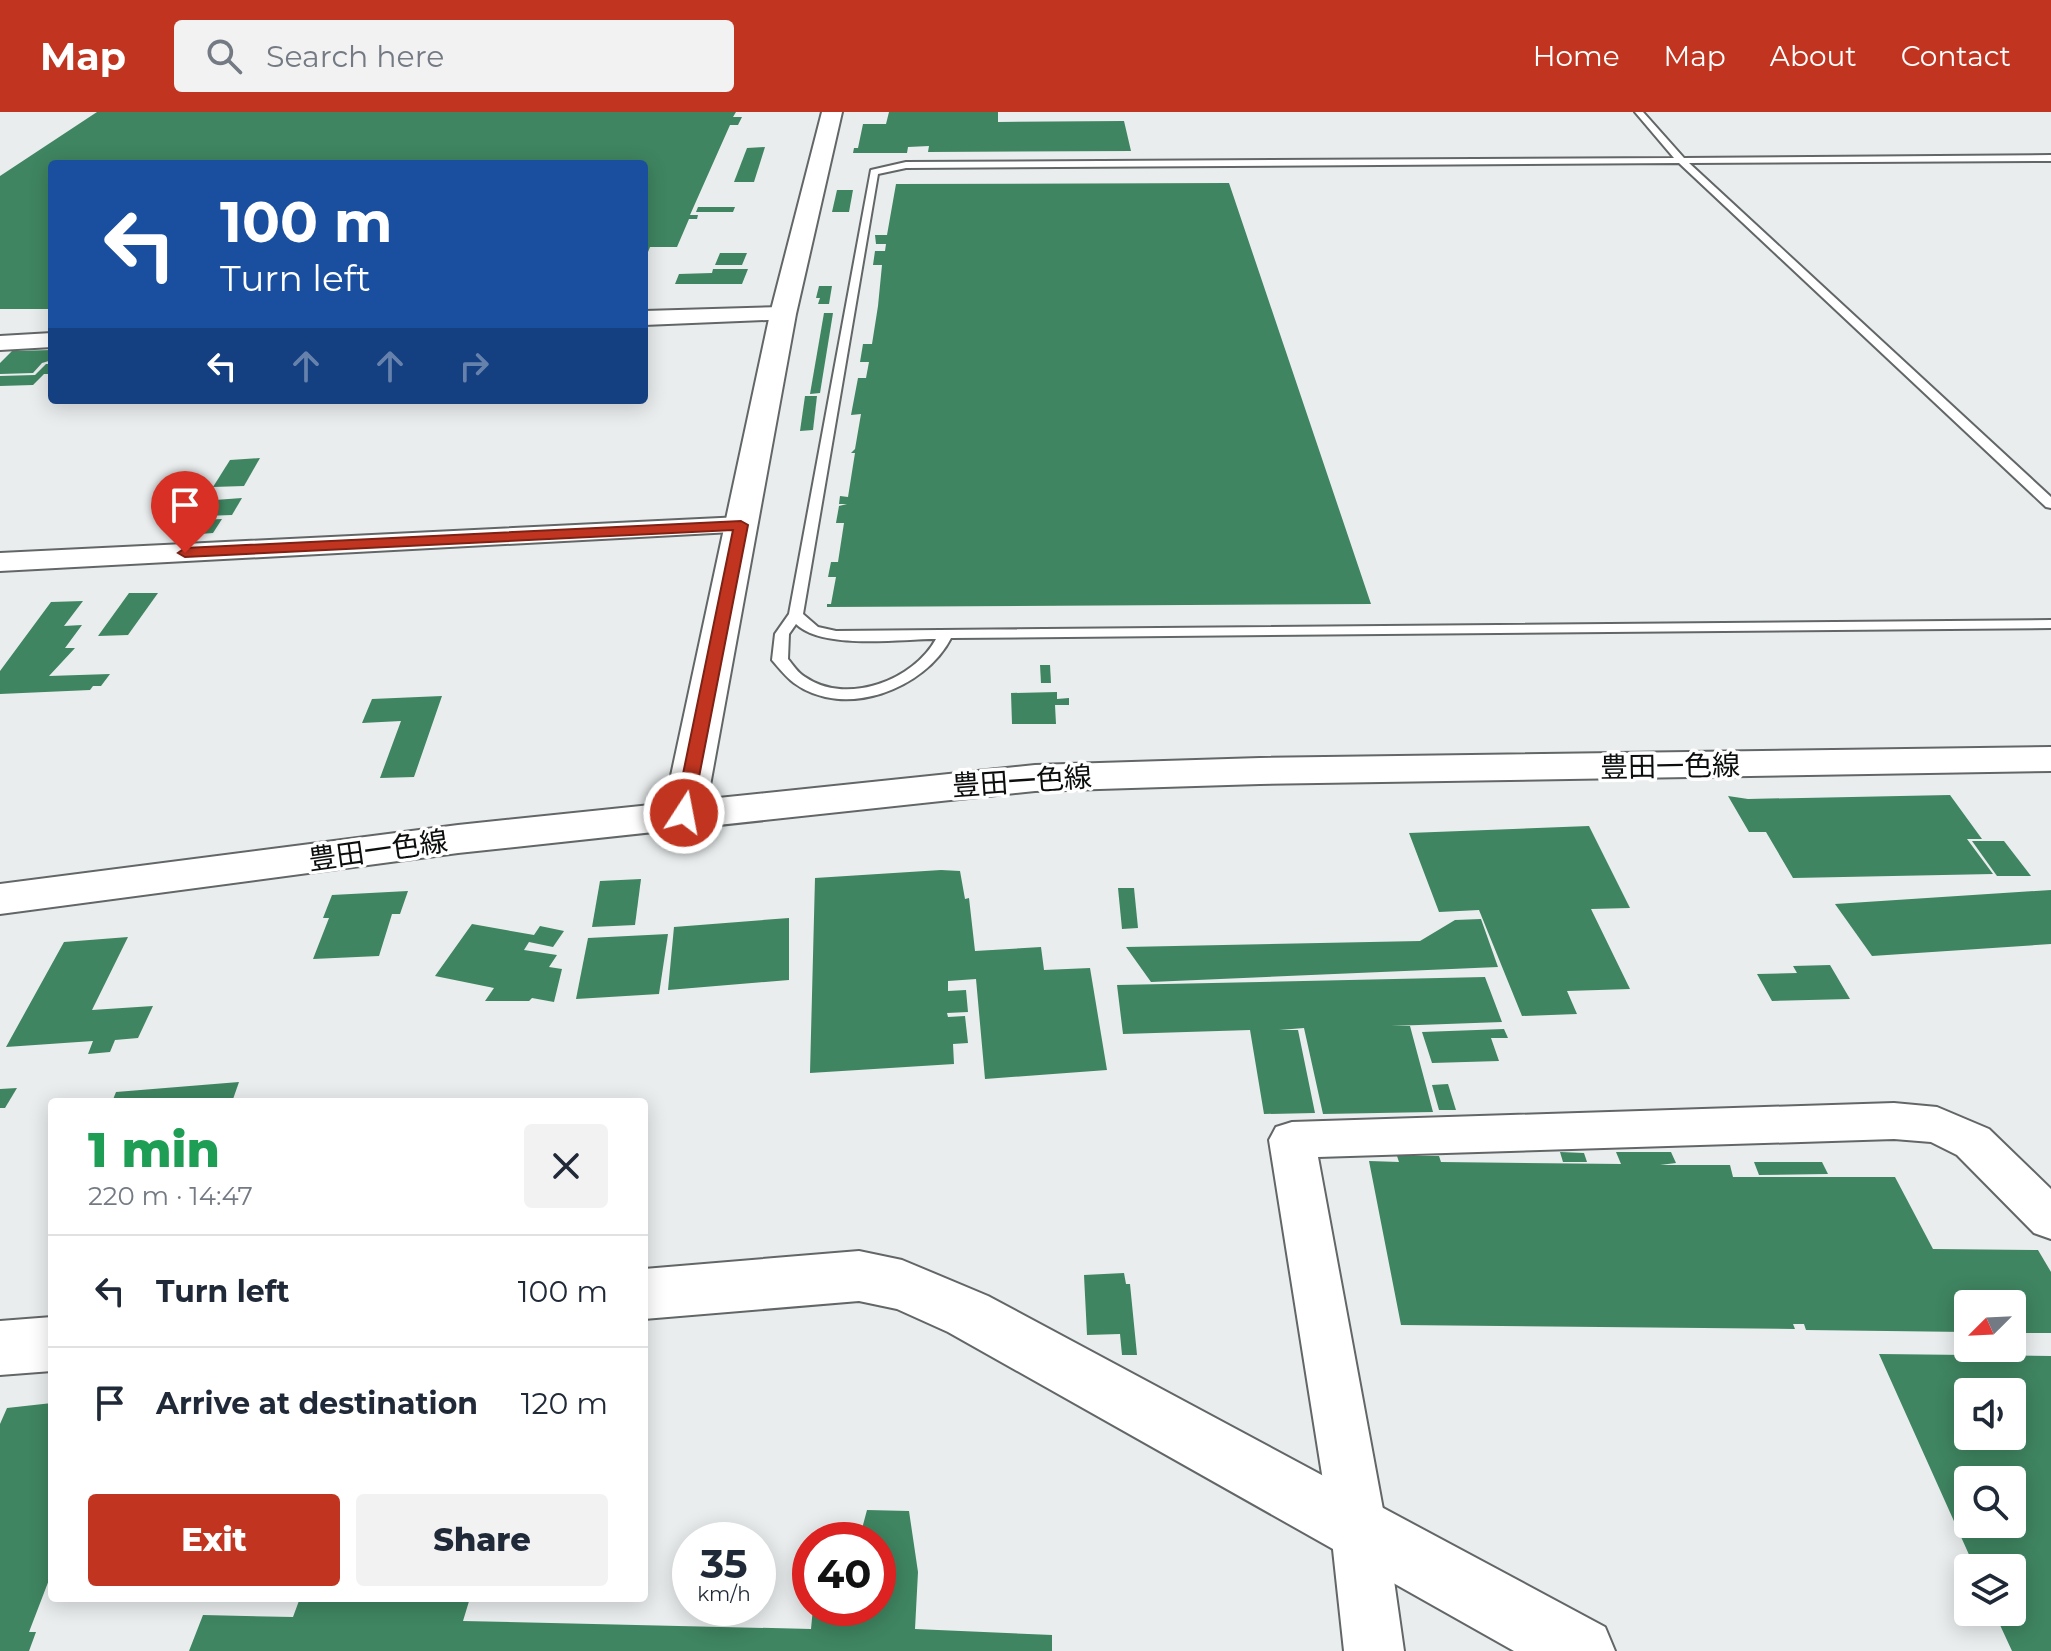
<!DOCTYPE html>
<meta charset="utf-8">
<style>
body{margin:0;font-family:Montserrat,"Noto Sans JP",sans-serif;background:#f2f2f3;color:#1f2937;height:100vh;display:flex;flex-direction:column;font-size:30px;white-space:nowrap}
*{box-sizing:border-box;margin:0}
p{font-size:26px;color:#747a83}
.icon{flex:none;width:44px;height:44px;fill:none;stroke:currentColor;stroke-width:2;stroke-linecap:round;stroke-linejoin:round}
.map{position:relative;flex:1;overflow:hidden}
.panel{position:absolute;left:48px;top:986px;width:600px;height:504px;display:flex;flex-direction:column;background:#fff;border-radius:8px;box-shadow:0 4px 20px #0003}
.panel>*{flex:none}
.top-card{position:absolute;left:48px;top:48px;width:600px;height:244px;border-radius:8px;box-shadow:0 4px 20px #0003;background:#1a4fa0;color:#fff;overflow:hidden}
.needle{width:52px;rotate:246deg}
.tools{position:absolute;left:1954px;top:1178px;display:grid;gap:16px}
.tools a{display:grid;place-items:center;width:72px;height:72px;border-radius:8px;background:#fff;box-shadow:0 4px 20px #0003;font-size:40px}
.speed{position:absolute;left:672px;top:1410px;display:flex;gap:16px;font-size:40px;font-weight:700;text-align:center}
.speed>*{display:grid;place-content:center;width:104px;height:104px;border-radius:50%;background:#fff;box-shadow:0 4px 20px #0003;line-height:1}
.speed small{font-size:20px;font-weight:400}
.speed .limit{border:12px solid #d22;background:#fff;color:#111}
.pin{position:absolute;display:grid;place-items:center;width:68px;height:68px;color:#fff;margin:-82px -34px;border-radius:50% 50% 50% 0;rotate:-45deg;box-shadow:0 0 8px #0007}
.pin .icon{rotate:45deg}
.me{position:absolute;width:88px;margin:-44px;rotate:11deg;stroke-linejoin:round;filter:drop-shadow(0 0 6px #0008)}
.turn{display:flex;align-items:center;gap:28px;height:168px;padding:0 40px;font-size:36px}
.turn .icon{width:104px;height:104px;stroke-width:2.5}
.turn b{display:block;font-size:56px;line-height:68px}
.lanes{display:flex;align-items:center;height:76px;padding:0 40px;background:#0003;justify-content:center;gap:40px;direction:ltr}
.lanes .off{opacity:.35}
.round{display:grid;place-items:center;flex:none;width:84px;height:84px;border-radius:8px;background:#f2f2f3}
.headline{display:flex;align-items:center;justify-content:space-between;height:136px;padding:0 40px}
h1{font-size:48px;font-weight:800;line-height:60px;color:#1e9e55}
.button{display:flex;gap:16px;margin-top:auto;padding:16px 40px}
.button a{flex:1;height:92px;border-radius:8px;background:#c13520;color:#fff;font-size:32px;font-weight:800;line-height:92px;text-align:center}
.button a+a{background:#f2f2f3;color:#1f2937}
ul{padding:0;list-style:none}
li{display:flex;align-items:center;gap:24px;height:112px;padding:0 40px;border-top:2px solid #e0e1e3}
li div{flex:1}
li b{display:block;font-size:30px}
li em{font-style:normal}
header{display:flex;align-items:center;gap:48px;box-sizing:border-box;height:112px;padding:0 40px;background:#c13520;color:#fff}
header strong{font-size:38px}
nav{display:flex;gap:44px;margin-inline-start:auto;font-size:28px}
.search{width:560px;height:72px;background:#f2f2f3;display:flex;align-items:center;gap:20px;box-sizing:border-box;padding:0 28px;border-radius:8px;color:#747a83;font-size:30px}
.map>svg:first-child{display:block}
</style>
<header>
<strong>Map</strong>
<div class="search"><svg class="icon" aria-label="search" viewBox="0 0 24 24"><circle cx="10" cy="10" r="6"/><path d="M15 15l6 6"/></svg>Search here</div>
<nav><a>Home</a><a>Map</a><a>About</a><a>Contact</a></nav>
</header>
<div class="map">
<svg width="2051" height="1539" viewBox="0 0 2051 1539">
<rect width="100%" height="100%" fill="#e9eded"/>
<g fill="#3f8561" fill-rule="evenodd">
<polygon points="97,0 736,0 733,5 742,5 738,13 730,13 690,103 698,103 697,107 689,107 677,135 650,135 648,140 644,140 644,52 52,52 52,197 0,197 0,64"/>
<polygon points="889,0 998,0 998,10 1124,9 1131,39 928,40 929,34 908,35 907,41 853,41 854,36 858,36 863,12 886,12"/>
<polygon points="765,35 754,70 734,70 747,36"/>
<polygon points="1229,71 1371,492 827,495 827,492 831,492 836,465 828,465 831,450 838,450 844,411 836,411 839,394 847,392 839,392 840,384 848,385 855,341 851,341 855,337 861,302 851,303 858,266 866,266 869,250 860,250 863,232 872,232 878,194 882,153 873,153 875,139 885,139 886,132 876,132 875,123 887,123 896,72"/>
<polygon points="837,78 853,78 849,100 832,100"/>
<polygon points="698,95 735,95 733,100 696,100"/>
<polygon points="720,141 747,141 742,153 715,153"/>
<polygon points="713,157 748,157 742,172 675,172 679,162 712,161"/>
<polygon points="819,174 832,174 829,192 818,192 820,186 816,186"/>
<polygon points="824,201 833,201 820,281 810,282"/>
<polygon points="52,238 52,248 42,251 33,261 0,262 0,251 12,239"/>
<polygon points="46,252 52,252 52,262 44,262 33,273 0,274 0,264 35,263"/>
<polygon points="805,284 817,284 813,318 800,319"/>
<polygon points="260,346 244,374 213,375 230,348"/>
<polygon points="242,386 232,403 204,404 215,388"/>
<polygon points="222,407 213,421 187,423 197,408"/>
<polygon points="129,481 158,481 128,523 98,524"/>
<polygon points="83,489 64,514 82,513 65,536 75,536 49,564 110,562 101,574 93,574 90,578 0,582 0,559 51,490"/>
<polygon points="1040,553 1050,553 1051,571 1041,571"/>
<polygon points="1057,580 1057,587 1069,586 1069,593 1055,593 1056,612 1012,612 1011,581"/>
<polygon points="442,584 414,665 380,666 401,609 362,611 372,587"/>
<polygon points="1950,683 1982,727 1967,727 1993,762 1793,766 1766,720 1749,720 1728,684 1748,687"/>
<polygon points="1589,714 1630,796 1591,797 1630,877 1567,879 1577,902 1522,904 1479,798 1439,800 1409,721"/>
<polygon points="1972,729 2004,729 2031,764 1997,764"/>
<polygon points="941,758 960,759 965,787 969,786 975,839 1041,835 1044,858 1090,856 1107,958 985,967 976,867 948,869 948,879 966,878 968,900 947,901 948,905 965,904 968,931 953,932 954,952 810,961 815,766"/>
<polygon points="641,767 635,813 592,815 600,769"/>
<polygon points="1118,776 1134,776 1138,816 1122,817"/>
<polygon points="2051,778 2051,832 1872,844 1835,792"/>
<polygon points="408,779 400,802 392,802 379,844 313,847 329,806 323,806 332,783"/>
<polygon points="789,806 789,868 668,878 674,815"/>
<polygon points="1481,807 1498,855 1151,870 1126,835 1420,829 1455,808"/>
<polygon points="472,812 534,823 540,814 564,819 553,835 529,830 524,838 557,843 549,855 562,857 554,890 532,886 529,889 485,889 494,876 435,864"/>
<polygon points="668,822 659,882 576,887 588,826"/>
<polygon points="128,825 92,898 153,894 138,926 115,928 110,940 88,942 93,929 6,935 64,830"/>
<polygon points="1830,853 1850,887 1772,889 1757,862 1797,861 1793,854"/>
<polygon points="1485,865 1502,910 1391,914 1410,914 1433,1000 1323,1002 1304,916 1279,918 1298,918 1315,1001 1264,1002 1250,918 1123,922 1117,873"/>
<polygon points="1504,917 1508,926 1491,926 1499,949 1432,951 1422,920"/>
<polygon points="239,970 232,990 112,990 116,980"/>
<polygon points="1448,972 1456,998 1439,998 1432,973"/>
<polygon points="17,976 5,996 0,996 0,977"/>
<polygon points="1560,1040 1584,1041 1587,1050 1563,1050"/>
<polygon points="1616,1040 1671,1040 1676,1051 1660,1053 1730,1053 1733,1065 1895,1065 1933,1137 2038,1138 2051,1160 2051,1221 2012,1221 2012,1192 1968,1192 1968,1220 1806,1218 1804,1212 1793,1212 1795,1217 1401,1213 1369,1049 1399,1050 1397,1044 1439,1044 1441,1050 1621,1052"/>
<polygon points="1754,1050 1822,1050 1828,1062 1759,1063"/>
<polygon points="1124,1161 1126,1172 1130,1172 1137,1243 1122,1243 1120,1222 1087,1223 1084,1163"/>
<path d="M1879,1242L2051,1244V1539H2012L1994,1500H2012V1456H1975ZM1968,1280H2012V1324H1968ZM1968,1368H2012V1412H1968Z"/>
<polygon points="52,1291 52,1460 29,1520 36,1520 29,1539 0,1539 0,1312 7,1296"/>
<polygon points="867,1398 909,1399 918,1460 915,1517 1052,1523 1052,1539 189,1539 203,1503 293,1505 300,1486 470,1486 463,1509 811,1517 813,1496 878,1496 878,1428 859,1428"/>
</g>
<g fill="none" stroke-linecap="round" stroke-linejoin="round">
<g stroke="#626666" stroke-width="4">
<path id="service" d="M1635,0H1643L1684,46L2051,43V49L1689,51L2051,385V396L2046,395L1679,51L906,56L878,62L803,502L818,515L836,519L2051,508V516L951,526C925,577 844,608 794,571C786,565 779,556 772,548L775,522L789,502L871,58L906,50L1674,46ZM796,512C823,538 900,527 936,527C914,568 847,594 805,565C798,561 793,553 788,547L789,522Z"/>
</g>
<g stroke="#626666" stroke-width="4">
<g id="minor">
<polygon points="783,195 791,197 794,202 791,207 644,213 644,199"/>
<polygon points="52,221 52,235 0,238 0,224"/>
<polygon points="741,405 751,407 755,413 751,419 0,459 0,441"/>
<polygon points="1894,991 1937,995 1989,1017 2051,1077 2051,1127 2034,1121 1957,1043 1931,1030 1894,1027 1318,1045 1387,1419 1404,1539 1344,1539 1331,1419 1269,1028 1276,1015 1292,1010"/>
</g>
</g>
<g stroke="#626666" stroke-width="4">
<g id="tertiary">
<polygon points="822,0 842,0 796,202 705,701 699,711 684,715 669,711 663,701 770,202"/>
<polygon points="859,1139 902,1148 988,1184 1605,1515 1615,1539 1514,1539 948,1220 897,1197 859,1189 644,1207 644,1157"/>
<polygon points="52,1205 52,1259 0,1263 0,1209"/>
</g>
</g>
<g stroke="#626666" stroke-width="4">
<polygon id="primary" points="2051,635 2051,659 1260,672 1035,679 458,741 0,802 0,772 458,713 1035,653 1260,646"/>
</g>
<use href="#service" fill="#fff" fill-rule="evenodd"/>
<use href="#minor" fill="#fff" fill-rule="evenodd"/>
<use href="#tertiary" fill="#fff" fill-rule="evenodd"/>
<use href="#primary" fill="#fff" fill-rule="evenodd"/>
</g>
<polygon fill="#c13520" stroke="#7d2215" stroke-width="2" points="741,409 748,413 692,701 684,707 675,701 733,418 185,445 178,441 185,436"/>
<g text-anchor="middle" dominant-baseline="central" stroke-width="7" stroke-linejoin="round" paint-order="stroke">
<g font-size="28" fill="#0c0d0d" stroke="#fff">
<text transform="translate(1670 654) rotate(-1)">豊田一色線</text>
<text transform="translate(1022 669) rotate(-4)">豊田一色線</text>
<text transform="translate(378 738) rotate(-8)">豊田一色線</text>
</g>
</g>
</svg>
<div class="tools">
<a><svg class="needle" viewBox="-14 -14 28 28"><path d="M0-13l5 13h-10z" fill="#e53935"/><path d="M0 13l5-13h-10z" fill="#747a83"/></svg></a>
<a><svg class="icon" aria-label="sound" viewBox="0 0 24 24"><path d="M4 9h4l5-4v14l-5-4H4zM17 9q2 3 0 6"/></svg></a>
<a><svg class="icon" aria-label="search" viewBox="0 0 24 24"><circle cx="10" cy="10" r="6"/><path d="M15 15l6 6"/></svg></a>
<a><svg class="icon" aria-label="layers" viewBox="0 0 24 24"><path d="M12 4l9 5-9 5-9-5zM3 14l9 5 9-5"/></svg></a>
</div>
<div class="speed"><div>35<small>km/h</small></div><div class="limit">40</div></div>
<div class="pin" style="left:185px;top:441px;background:#d93025"><svg class="icon" aria-label="arrive" viewBox="0 0 24 24"><path d="M6 21V4h12l-3 4 3 4H6"/></svg></div>
<svg class="me" style="left:684px;top:701px" viewBox="-20 -20 40 40"><circle r="17" fill="#c13520" stroke="#fff" stroke-width="3"/><path d="M0-11L8 9 0 5-8 9z" fill="#fff"/></svg>
<div class="top-card">
<div class="turn"><svg class="icon" aria-label="left" viewBox="0 0 24 24"><path d="M17 20v-9H6M10 6l-5 5 5 5"/></svg><div><b>100 m</b>Turn left</div></div>
<div class="lanes"><svg class="icon" aria-label="left" viewBox="0 0 24 24"><path d="M17 20v-9H6M10 6l-5 5 5 5"/></svg><svg class="icon off" aria-label="ahead" viewBox="0 0 24 24"><path d="M12 20V5M6 11l6-6 6 6"/></svg><svg class="icon off" aria-label="ahead" viewBox="0 0 24 24"><path d="M12 20V5M6 11l6-6 6 6"/></svg><svg class="icon off" aria-label="right" viewBox="0 0 24 24"><path d="M7 20v-9h11M14 6l5 5-5 5"/></svg></div>
</div>
<section class="panel">
<div class="headline"><div><h1>1 min</h1><p>220 m · 14:47</p></div><a class="round"><svg class="icon" aria-label="close" viewBox="0 0 24 24"><path d="M6 6l12 12M18 6L6 18"/></svg></a></div>
<ul>
<li><svg class="icon" aria-label="left" viewBox="0 0 24 24"><path d="M17 20v-9H6M10 6l-5 5 5 5"/></svg><div><b>Turn left</b></div><em>100 m</em></li>
<li><svg class="icon" aria-label="arrive" viewBox="0 0 24 24"><path d="M6 21V4h12l-3 4 3 4H6"/></svg><div><b>Arrive at destination</b></div><em>120 m</em></li>
</ul>
<div class="button"><a>Exit</a><a>Share</a></div>
</section>
</div>
